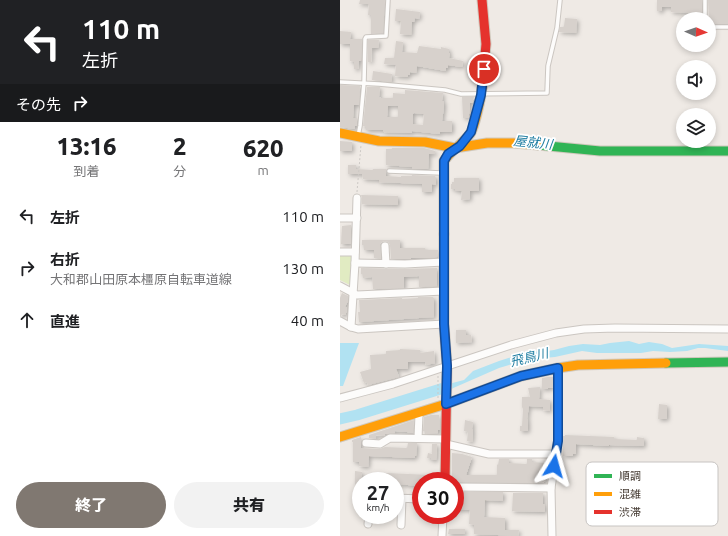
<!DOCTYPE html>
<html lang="ja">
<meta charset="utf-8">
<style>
body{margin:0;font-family:Ubuntu,"Noto Sans JP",sans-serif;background:#f2f2f2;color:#202124;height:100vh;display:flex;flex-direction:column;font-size:15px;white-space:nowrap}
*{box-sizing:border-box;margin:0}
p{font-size:13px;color:#757577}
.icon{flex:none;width:22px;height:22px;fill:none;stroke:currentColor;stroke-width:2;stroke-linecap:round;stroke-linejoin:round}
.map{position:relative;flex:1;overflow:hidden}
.side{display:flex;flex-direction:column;background:#fff;width:340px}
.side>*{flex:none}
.hud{background:#202124;color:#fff;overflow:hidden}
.needle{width:26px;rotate:92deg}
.tools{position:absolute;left:336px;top:12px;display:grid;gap:8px}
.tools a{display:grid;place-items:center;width:40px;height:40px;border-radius:50%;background:#fff;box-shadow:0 2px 6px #0003;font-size:20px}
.speed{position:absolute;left:12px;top:472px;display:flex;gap:8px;font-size:20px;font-weight:700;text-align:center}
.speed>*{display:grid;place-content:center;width:52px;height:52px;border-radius:50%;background:#fff;box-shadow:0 2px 6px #0003;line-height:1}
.speed small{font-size:10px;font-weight:400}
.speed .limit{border:6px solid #d22;background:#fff;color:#111}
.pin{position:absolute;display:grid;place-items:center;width:34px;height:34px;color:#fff;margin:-17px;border:2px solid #fff;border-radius:50%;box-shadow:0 1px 4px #0007}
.me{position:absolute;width:44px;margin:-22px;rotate:8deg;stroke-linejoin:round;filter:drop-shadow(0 0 3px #0008)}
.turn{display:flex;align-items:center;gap:14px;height:84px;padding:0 16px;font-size:18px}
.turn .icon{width:52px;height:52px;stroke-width:2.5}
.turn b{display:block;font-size:28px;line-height:34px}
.then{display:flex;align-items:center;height:38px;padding:0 16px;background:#0003;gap:8px;font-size:15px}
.eta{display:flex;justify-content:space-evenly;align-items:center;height:68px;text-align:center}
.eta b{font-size:24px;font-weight:800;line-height:28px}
.button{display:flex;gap:8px;margin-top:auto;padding:8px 16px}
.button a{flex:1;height:46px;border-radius:24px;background:#807871;color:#fff;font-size:16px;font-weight:800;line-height:46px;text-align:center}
.button a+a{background:#f2f2f2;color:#202124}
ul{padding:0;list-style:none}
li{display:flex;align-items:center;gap:12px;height:52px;padding:0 16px}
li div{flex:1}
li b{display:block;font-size:15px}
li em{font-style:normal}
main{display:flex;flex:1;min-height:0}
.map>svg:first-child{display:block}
</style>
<main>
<section class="side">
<div class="hud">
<div class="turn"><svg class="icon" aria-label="left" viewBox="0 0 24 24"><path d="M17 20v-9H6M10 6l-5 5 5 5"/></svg><div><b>110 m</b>左折</div></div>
<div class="then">その先<svg class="icon" aria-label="right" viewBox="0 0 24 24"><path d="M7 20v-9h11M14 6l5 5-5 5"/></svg></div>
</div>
<div class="eta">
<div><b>13:16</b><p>到着</p></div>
<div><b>2</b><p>分</p></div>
<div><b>620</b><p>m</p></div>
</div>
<ul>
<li><svg class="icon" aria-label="left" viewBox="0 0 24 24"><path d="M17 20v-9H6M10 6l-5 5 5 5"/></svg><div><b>左折</b></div><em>110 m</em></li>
<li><svg class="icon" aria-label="right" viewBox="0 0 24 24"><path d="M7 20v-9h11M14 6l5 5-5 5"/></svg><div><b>右折</b><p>大和郡山田原本橿原自転車道線</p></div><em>130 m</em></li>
<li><svg class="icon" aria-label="ahead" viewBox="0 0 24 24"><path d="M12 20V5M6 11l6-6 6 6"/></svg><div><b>直進</b></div><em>40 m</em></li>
</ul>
<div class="button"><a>終了</a><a>共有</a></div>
</section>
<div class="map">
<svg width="388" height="536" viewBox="0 0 388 536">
<defs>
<filter id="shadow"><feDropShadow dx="2" dy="2" stdDeviation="2" flood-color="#0004"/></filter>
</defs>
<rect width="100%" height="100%" fill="#efeae5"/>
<polygon fill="#e1ebc2" points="0,254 13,254 12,286 0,280"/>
<g fill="#b1e2f2">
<polygon points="289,341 299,344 309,342 322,344 332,348 359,344 388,346 388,351 365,348 358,348 347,351 330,352 313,351 301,353 257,353 242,351 215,357 192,359 179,362 159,368 111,389 96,393 89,389 124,380 133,371 159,361 191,351 200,352 214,350 229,346 243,344 260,345 270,343"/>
<polygon points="0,343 19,343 3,386 0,386"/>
</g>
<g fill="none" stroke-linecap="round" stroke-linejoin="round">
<polyline stroke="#b1e2f2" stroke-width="11" points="0,419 17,415 107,387"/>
</g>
<g fill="#d7d1cc" fill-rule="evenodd" filter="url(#shadow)">
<polygon points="20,0 45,0 43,33 31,34 31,15 28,15 29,4 19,4"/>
<polygon points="317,0 362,0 362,19 357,19 357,16 354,16 354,13 331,12 331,7 322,7 322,11 317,11"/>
<polygon points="368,0 388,0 388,24 369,24"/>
<polygon points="56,9 80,12 79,19 75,18 74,22 72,22 71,35 60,34 61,21 55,21"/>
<polygon points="225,18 237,19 236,33 219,32 220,27 223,27 224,26"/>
<polygon points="0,31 11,32 10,39 22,39 21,61 19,61 18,69 14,69 14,62 10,61 10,44 0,44"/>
<polygon points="28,40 39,40 38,48 32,48 31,62 28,62"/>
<polygon points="56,41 63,42 62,52 77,53 79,46 101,49 101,47 109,49 109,53 110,53 109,58 123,61 122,67 108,65 108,68 106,68 106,71 77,66 76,73 70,72 70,75 68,75 68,77 55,76 56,65 44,64 45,58 54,58"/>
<polygon points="33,71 52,74 51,82 32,80"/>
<polygon points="0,85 20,86 19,105 14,105 13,118 17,118 17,126 15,126 15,129 0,127"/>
<path d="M27,87H40L39,97L41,98H53V93L65,94V90L103,93L102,101H104V107L102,121H112V132H100V134L72,131V133L43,132V130H26V127L23,126ZM48,106H58V117H47ZM74,113L84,114L83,125L73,124V114Z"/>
<polygon points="122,97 134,97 132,103 130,103 130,110 128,118 123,118"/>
<polygon points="0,141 12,142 12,151 0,151"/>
<polygon points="52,148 84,148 95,151 95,154 89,154 88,169 72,169 72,167 46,165 46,149 52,149"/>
<polygon points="8,165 16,165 16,169 33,170 33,169 46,169 46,176 61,177 61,176 72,176 72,175 95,176 95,178 96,178 96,185 92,184 92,192 82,192 82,184 39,182 39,180 23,179 22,174 8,174"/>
<polygon points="114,178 139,178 139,191 130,191 130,199 121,200 122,191 115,191 115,189 111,189 111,184 112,184 112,182 114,182"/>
<polygon points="21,195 58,196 58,205 22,204 22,198"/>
<polygon points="11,225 11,244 1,244 2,226"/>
<polygon points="22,240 60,240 60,248 85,248 85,250 98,250 97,257 87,258 71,258 71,259 51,259 50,245 48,242 45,241 42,242 40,244 41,259 34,258 34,250 24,250 24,245 22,245"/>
<polygon points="21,268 65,269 97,268 97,286 79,287 79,276 64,277 64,288 33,289 32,277 23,278 23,274 21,274"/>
<polygon points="2,293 8,296 8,301 5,307 7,308 7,311 5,315 2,314 1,316 0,316 0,298"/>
<polygon points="78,297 93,297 93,298 94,298 94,317 19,322 18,312 20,312 19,300 62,298 62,299 78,298"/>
<polygon points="116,330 126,330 126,335 131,335 132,342 116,343"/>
<polygon points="60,349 80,350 80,353 94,351 95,363 86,365 85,362 68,362 68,369 56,369 59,377 28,385 27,382 24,383 20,372 31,369 30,355 46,354 46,351 60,350"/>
<polygon points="208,377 213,377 213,388 208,388 208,389 202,389 202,378"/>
<polygon points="200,387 199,399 210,400 210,411 203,410 203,407 189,406 187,419 188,419 188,431 180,431 180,426 182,426 183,409 182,407 182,397 190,397 188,388"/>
<polygon points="319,404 327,405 327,419 318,419"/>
<polygon points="91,415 99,415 100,430 98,430 98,433 85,434 85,431 83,431 84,417"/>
<polygon points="74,420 73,433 67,432 55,431 55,433 45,434 44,436 36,435 36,439 29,438 29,435"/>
<polygon points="125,420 133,422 132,429 133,429 132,442 127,441 128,432 124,431"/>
<polygon points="225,435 274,437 274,439 297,440 297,437 303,438 304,438 304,446 269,445 269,446 236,444 236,454 233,454 233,456 223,456 223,436 225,436"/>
<polygon points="21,437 21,448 40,449 45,447 67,448 68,443 77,443 76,456 75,456 75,458 29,456 28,467 19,466 19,462 13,462 13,442 12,442 12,440"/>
<polygon points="92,444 97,444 96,460 91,460 91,458 87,458 88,453 92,454"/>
<polygon points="112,453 122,454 132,457 126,475 157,475 157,464 158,465 159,459 169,459 169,463 187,464 187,459 192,459 192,462 206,463 205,482 204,482 204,483 115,482 115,481 112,481"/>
<polygon points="15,471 22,472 21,484 15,484"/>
<polygon points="46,473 91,475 91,481 81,481 81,486 55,484 55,481 46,481"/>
<polygon points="115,492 163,492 163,501 145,500 144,517 165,518 165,530 179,530 178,536 134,534 134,525 129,524 130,510 116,509"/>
<polygon points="173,493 203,493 203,504 205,504 205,512 172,511"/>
<polygon points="109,529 125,529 125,534 108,534"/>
</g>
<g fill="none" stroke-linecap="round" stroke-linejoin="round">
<g stroke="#cbc6c1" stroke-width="5.5">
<g id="lane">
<polyline points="365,0 365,19"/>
<polyline points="369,27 388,27"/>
<polyline points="0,82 39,84 105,90 121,94 207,93 208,66 217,28 220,0"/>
<polyline points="18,136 20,126 24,83 25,39 26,37 46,36 48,0"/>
<polyline points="49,171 102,173"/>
</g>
</g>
<g stroke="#cbc6c1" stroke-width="9">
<g id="street">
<polyline points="0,218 17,218"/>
<polyline points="45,246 46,264"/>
<polyline points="0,252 15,252"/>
<polyline points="15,263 65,264 104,262"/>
<polyline points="0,286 17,295 104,291"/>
<polyline points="0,321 11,327 18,329 104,324"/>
<polyline points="11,327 15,263 17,198"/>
<polyline points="0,398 53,384 171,345 216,333 244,329 275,328 388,329"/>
<polyline points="78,438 79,415"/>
<polyline points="26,443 40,444 50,438 106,439"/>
<polyline points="106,444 149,454 216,454"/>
<polyline points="115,487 211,488"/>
<polyline points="55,498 81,499"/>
<polyline points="28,524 29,515"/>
<polyline points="61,525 62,498"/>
<polyline points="102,536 103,515"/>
<polyline points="212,536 211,488 218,441 218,368"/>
</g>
</g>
<g stroke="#d0c8bc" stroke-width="11">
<g id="fast">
<polyline points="198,145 260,151 388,151"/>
<polyline points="326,363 388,362"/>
</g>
</g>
<g stroke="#d0c8bc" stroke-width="11">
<g id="slow">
<polyline points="0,133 39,141 85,142 115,148 147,143 173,143 198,145"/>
<path d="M104,234V161C111,151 122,144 130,134C135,127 141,97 142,88"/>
<polyline points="0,437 106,404 181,376 218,368 238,365 326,363"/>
</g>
</g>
<g stroke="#d0c8bc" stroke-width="11">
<g id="jam">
<polyline points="142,88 146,44 142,0"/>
<polyline points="104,234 104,324 107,366 105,481"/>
</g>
</g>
<g stroke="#cdc9c5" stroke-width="1" stroke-dasharray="2 2" stroke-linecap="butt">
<polyline points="17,192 21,145"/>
<polyline points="98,398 98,375"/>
</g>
<use href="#lane" stroke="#fdfcfb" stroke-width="3.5"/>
<use href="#street" stroke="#fdfcfb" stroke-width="7"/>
<use href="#fast" stroke="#30b455" stroke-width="9"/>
<use href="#slow" stroke="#ff9f0a" stroke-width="9"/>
<use href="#jam" stroke="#e5322d" stroke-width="9"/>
</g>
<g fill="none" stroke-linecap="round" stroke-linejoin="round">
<g stroke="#114b97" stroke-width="10">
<polyline id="route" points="144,69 141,95 131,132 120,146 108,154 104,161 104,324 107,366 106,404 181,376 218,368 218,441 214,466"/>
</g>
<use href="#route" stroke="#1a73e8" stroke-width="7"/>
</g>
<g text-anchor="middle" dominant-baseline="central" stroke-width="3.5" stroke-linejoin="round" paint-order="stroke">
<g font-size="13" font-style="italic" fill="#1f7da1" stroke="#fff">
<text transform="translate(193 142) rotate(6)">屋就川</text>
<text transform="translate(189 357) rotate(-14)">飛鳥川</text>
</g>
</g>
<rect x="246" y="462" width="132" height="64" rx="6" fill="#fff" stroke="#c7c4c2" stroke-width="1"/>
<rect x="254" y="474" width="18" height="4" fill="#30b455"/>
<rect x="254" y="492" width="18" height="4" fill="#ff9f0a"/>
<rect x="254" y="510" width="18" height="4" fill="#e5322d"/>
<g font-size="11" fill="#443a32">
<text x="279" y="480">順調</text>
<text x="279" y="498">混雑</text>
<text x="279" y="516">渋滞</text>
</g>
</svg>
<div class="tools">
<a><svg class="needle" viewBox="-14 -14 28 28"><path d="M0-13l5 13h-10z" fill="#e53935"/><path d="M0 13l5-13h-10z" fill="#757577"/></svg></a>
<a><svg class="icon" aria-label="sound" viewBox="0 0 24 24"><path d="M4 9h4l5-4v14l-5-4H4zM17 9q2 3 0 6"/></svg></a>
<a><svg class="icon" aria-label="layers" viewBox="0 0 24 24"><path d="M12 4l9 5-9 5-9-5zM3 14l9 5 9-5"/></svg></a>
</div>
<div class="speed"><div>27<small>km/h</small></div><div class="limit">30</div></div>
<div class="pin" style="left:144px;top:69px;background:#d93025"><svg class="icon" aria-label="arrive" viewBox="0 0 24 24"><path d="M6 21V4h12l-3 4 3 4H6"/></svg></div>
<svg class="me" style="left:214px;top:466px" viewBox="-20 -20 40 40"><path d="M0-17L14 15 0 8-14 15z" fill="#1a73e8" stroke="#fff" stroke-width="4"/></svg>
</div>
</main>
